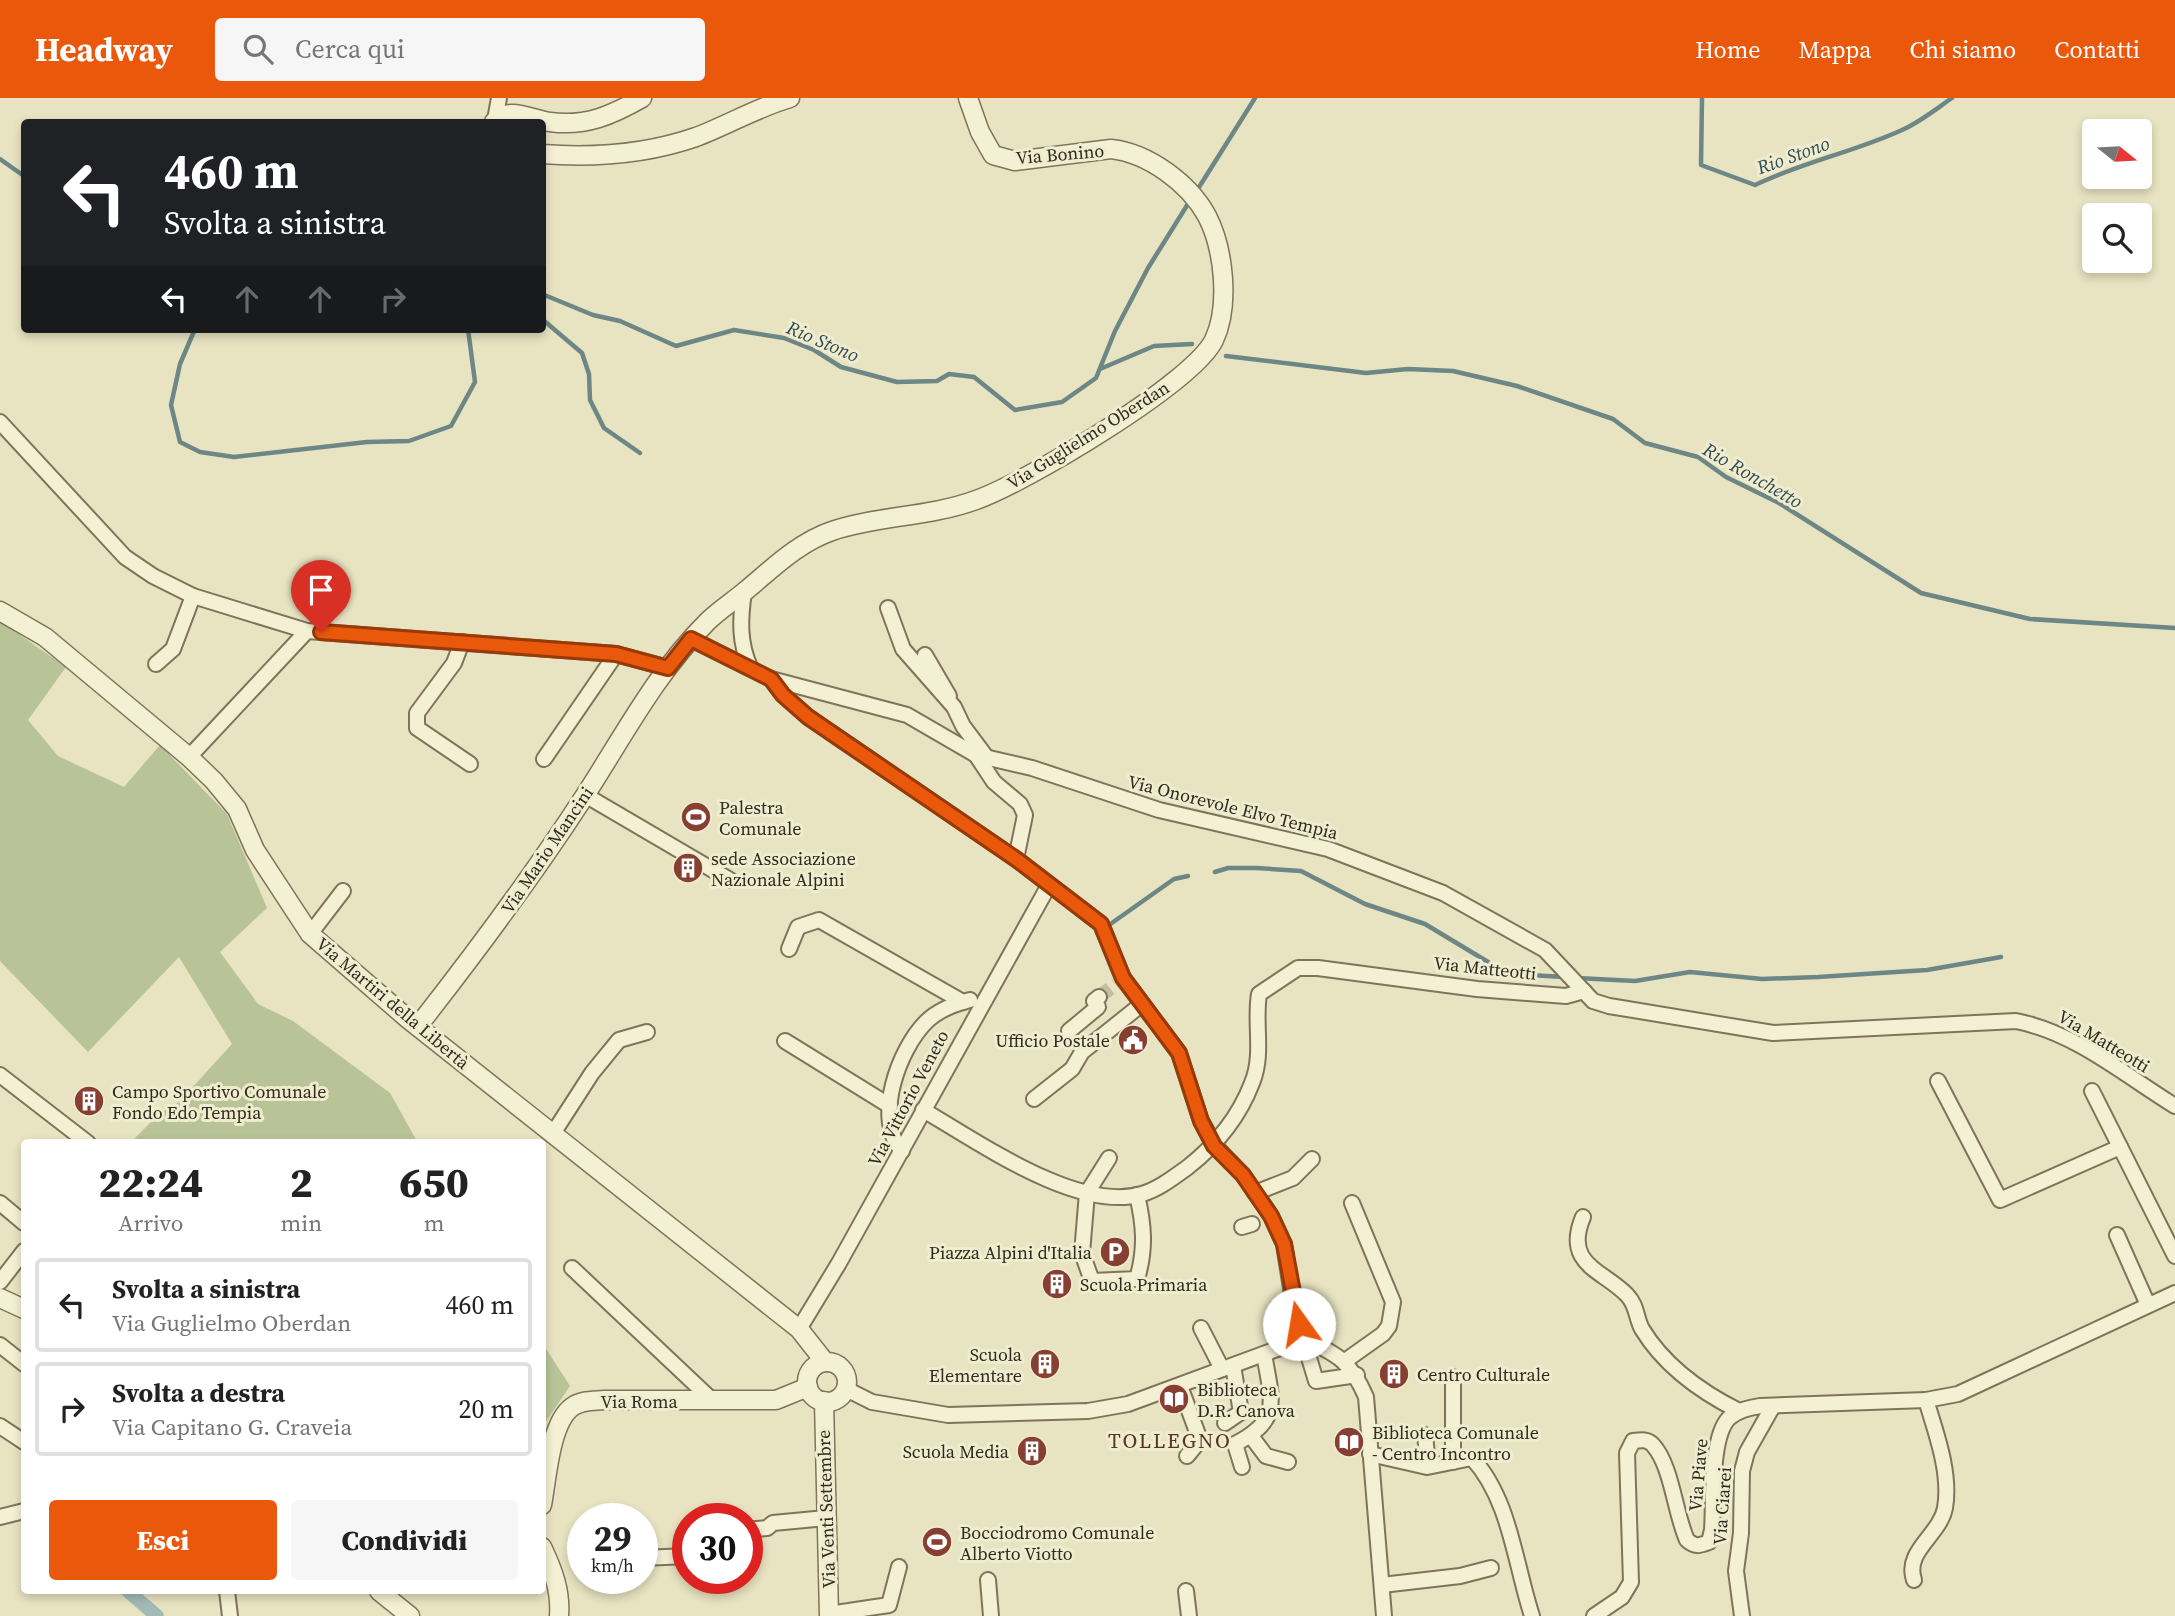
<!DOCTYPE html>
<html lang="it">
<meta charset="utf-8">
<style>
body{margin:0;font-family:"Source Serif 4",serif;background:#f6f6f6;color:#222;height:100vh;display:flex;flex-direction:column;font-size:26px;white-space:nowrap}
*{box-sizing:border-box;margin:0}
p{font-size:23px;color:#767676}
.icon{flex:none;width:38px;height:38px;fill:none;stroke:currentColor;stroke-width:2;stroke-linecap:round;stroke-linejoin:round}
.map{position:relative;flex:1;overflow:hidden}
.sheet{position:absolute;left:21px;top:1041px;width:525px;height:455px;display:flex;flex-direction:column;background:#fff;border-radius:7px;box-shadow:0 4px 10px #0003}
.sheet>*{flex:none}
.guide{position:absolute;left:21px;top:21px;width:525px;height:214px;border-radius:7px;box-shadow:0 4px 10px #0003;background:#202124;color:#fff;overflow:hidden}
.needle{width:46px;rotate:108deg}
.buttons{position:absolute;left:2082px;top:21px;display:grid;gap:14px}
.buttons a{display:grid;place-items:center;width:70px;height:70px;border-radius:7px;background:#fff;box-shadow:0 4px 10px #0003;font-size:35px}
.speed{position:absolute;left:567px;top:1405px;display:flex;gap:14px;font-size:35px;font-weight:700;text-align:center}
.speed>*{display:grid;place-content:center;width:91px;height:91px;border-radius:50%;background:#fff;box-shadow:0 4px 10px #0003;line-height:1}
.speed small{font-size:18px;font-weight:400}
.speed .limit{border:10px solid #d22;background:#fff;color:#111}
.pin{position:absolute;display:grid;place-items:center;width:60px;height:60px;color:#fff;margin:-72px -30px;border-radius:50% 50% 50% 0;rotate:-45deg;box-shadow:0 0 7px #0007}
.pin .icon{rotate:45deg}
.me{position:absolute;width:77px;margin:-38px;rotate:347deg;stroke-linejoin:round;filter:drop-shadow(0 0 5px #0008)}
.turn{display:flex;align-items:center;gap:24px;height:147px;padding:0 28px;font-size:32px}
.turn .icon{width:91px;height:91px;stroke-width:2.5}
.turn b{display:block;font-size:49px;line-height:60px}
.lanes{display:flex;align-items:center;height:66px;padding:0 28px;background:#0003;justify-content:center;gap:35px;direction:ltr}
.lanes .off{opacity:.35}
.eta{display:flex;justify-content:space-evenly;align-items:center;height:119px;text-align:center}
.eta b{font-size:42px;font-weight:800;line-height:49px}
.action{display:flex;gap:14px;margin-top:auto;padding:14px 28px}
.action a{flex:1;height:80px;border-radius:7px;background:#ea580c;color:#fff;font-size:28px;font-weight:800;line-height:80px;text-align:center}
.action a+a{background:#f6f6f6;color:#222}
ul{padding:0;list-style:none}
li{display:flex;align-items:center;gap:21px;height:94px;margin:0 14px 10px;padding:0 14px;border:4px solid #e0e0e0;border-radius:7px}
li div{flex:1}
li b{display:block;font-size:26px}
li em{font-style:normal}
header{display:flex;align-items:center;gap:42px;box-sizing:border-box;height:98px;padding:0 35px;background:#ea580c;color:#fff}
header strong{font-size:33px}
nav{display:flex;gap:38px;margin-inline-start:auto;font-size:24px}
.search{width:490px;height:63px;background:#f6f6f6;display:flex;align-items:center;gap:18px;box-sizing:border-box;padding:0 24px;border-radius:7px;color:#767676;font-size:26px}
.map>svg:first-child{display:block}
</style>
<header>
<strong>Headway</strong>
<div class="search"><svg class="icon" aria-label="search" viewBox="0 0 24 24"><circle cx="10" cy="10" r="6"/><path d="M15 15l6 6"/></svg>Cerca qui</div>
<nav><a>Home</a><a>Mappa</a><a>Chi siamo</a><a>Contatti</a></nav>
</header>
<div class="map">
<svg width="2175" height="1518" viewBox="0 0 2175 1518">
<rect width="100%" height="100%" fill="#e8e3c1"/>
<g fill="#b8c497">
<polygon points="0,523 66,569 28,622 58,658 124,689 160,647 227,716 267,810 220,854 258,906 293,923 390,995 418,1045 138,1045 133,1042 161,1014 179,1004 232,946 179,859 88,954 0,863"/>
<polygon points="543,1246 570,1288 545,1325 543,1338"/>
</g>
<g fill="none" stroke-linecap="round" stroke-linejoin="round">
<g stroke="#6c8785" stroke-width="4.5">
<path d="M1702,0L1701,67L1755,87C1803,64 1854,54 1902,32C1920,24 1936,11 1952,0"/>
<polyline points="0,61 24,78"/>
<polyline points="1196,94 1255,0"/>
<polyline points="542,196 593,217 620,223 676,248 734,232 784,240 814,252 841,269 897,284 937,283 949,276 974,279 1015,312 1062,304 1096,280 1115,233 1148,170 1191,101"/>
<polyline points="542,221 582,255 589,276 590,302 604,330 640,355"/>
<polyline points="195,231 180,266 171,307 180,344 200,354 234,359 367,344 409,343 451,328 475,284 468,231"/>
<polyline points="1226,258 1366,275 1408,271 1453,273 1517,288 1613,321 1645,345 1698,359 1726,379 1779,405 1921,495 2030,521 2175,530"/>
<polyline points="1100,271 1154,248 1192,246"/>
<polyline points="1215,774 1228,770 1257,770 1301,773 1365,806 1425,826 1508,876 1565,879"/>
<polyline points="1109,827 1174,781 1188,778"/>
<polyline points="1577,880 1635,883 1690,874 1762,881 1818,879 1927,872 2001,859"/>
</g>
<polyline stroke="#a3bbb8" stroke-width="14" points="128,1493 157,1518"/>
<polyline stroke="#c3bea0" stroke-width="14" stroke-dasharray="14 7" stroke-linecap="butt" points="1099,899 1116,886"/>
<g stroke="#7f745b" stroke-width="18">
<g id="minor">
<polyline points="495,22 499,0"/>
<polyline points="0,324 125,459 153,478 193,498 307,533 616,556 668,570"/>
<path d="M744,494C740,521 739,544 750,569"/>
<polyline points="888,510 903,551 954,609 963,628 987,660"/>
<polyline points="691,541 771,581 783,597 808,619 1016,761 1101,826 1123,880 1179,955 1201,1023 1215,1048 1243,1077 1271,1118 1284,1146 1294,1210 1316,1283 1357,1277"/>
<polyline points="462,544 454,565 417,615 417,630 470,666"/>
<polyline points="925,557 949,598"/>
<polyline points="156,566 173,551 193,498"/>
<path d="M771,581L907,617L976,657L1032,670L1159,712L1328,751L1443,795L1545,852L1593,903L1609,908L1773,935L2016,923C2076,935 2123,976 2175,1008"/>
<polyline points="976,657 994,684 1020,706 1025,717 1016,761"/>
<polyline points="189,659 307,533"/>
<polyline points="544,661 616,556"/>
<polyline points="585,697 730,782"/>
<polyline points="310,836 343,793"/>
<polyline points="789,851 798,829 819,822 963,904"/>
<polyline points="1069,933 1098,909 1094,903 1099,899"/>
<polyline points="785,943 890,1008"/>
<polyline points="0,977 88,1045"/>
<polyline points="1938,983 2000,1102 2120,1049"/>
<polyline points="2092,993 2175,1158"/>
<polyline points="1034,1001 1072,971 1082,954 1142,906"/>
<path d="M923,1012C977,1043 1078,1115 1142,1096C1159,1091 1174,1079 1188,1069C1216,1047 1239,1019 1252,985C1264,956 1254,926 1259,896L1298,870H1318L1477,891L1566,898L1584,893"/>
<polyline points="552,1037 592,975 619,942 647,934"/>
<path d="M902,1053C873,1021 899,951 926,924C938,912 954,906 970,902"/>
<path d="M1109,1060L1087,1095L1082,1155L1092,1183L1137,1181C1146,1151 1144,1127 1137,1097"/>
<polyline points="1255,1095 1293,1080 1312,1061"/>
<polyline points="0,1105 24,1125"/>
<path d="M1583,1119C1563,1167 1603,1172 1627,1197C1637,1207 1636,1220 1642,1231C1665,1269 1701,1294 1739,1313"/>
<polyline points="1242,1129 1252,1126"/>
<polyline points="2117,1137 2148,1207"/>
<polyline points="572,1170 713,1303"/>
<polyline points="0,1184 24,1153"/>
<polyline points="1201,1230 1222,1271"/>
<polyline points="799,1231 839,1165 1049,787"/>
<polyline points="0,1247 24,1266"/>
<polyline points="1345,1263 1383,1236 1389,1228 1393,1204 1352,1105"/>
<polyline points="1453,1279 1453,1364"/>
<polyline points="1180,1288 1200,1342 1187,1358"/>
<path d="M846,1291L872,1304L948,1317L1088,1313L1128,1306L1304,1241C1338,1256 1351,1264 1366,1299L1384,1518"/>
<polyline points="1225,1325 1241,1314 1233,1268"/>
<polyline points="0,1328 24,1344"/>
<polyline points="1425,1337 1427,1357"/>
<polyline points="1251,1338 1266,1358 1288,1364"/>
<path d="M1370,1356L1427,1369L1472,1360C1510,1401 1515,1466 1532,1518"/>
<path d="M1242,1369L1235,1346C1282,1322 1272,1303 1264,1256"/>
<polyline points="0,1419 24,1413"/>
<polyline points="747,1432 767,1430 773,1425 826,1420"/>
<polyline points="642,1460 688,1458"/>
<polyline points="988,1482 991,1518"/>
<path d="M1914,1482C1904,1453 1940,1437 1945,1410C1951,1375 1936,1335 1926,1302"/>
<polyline points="1382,1487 1460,1478 1491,1470"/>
<polyline points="227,1493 230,1518"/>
<polyline points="1186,1493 1189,1518"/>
<polyline points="829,1516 889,1507 899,1469"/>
<path d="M1594,1518L1622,1499L1631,1484L1627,1355L1633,1343C1641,1342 1648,1341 1653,1347C1672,1368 1675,1416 1687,1442C1695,1449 1699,1448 1709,1444L1712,1432C1714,1405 1710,1339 1729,1320C1738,1312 1749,1310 1760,1308L1926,1302L1958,1296L2175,1195"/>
<polyline points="1742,1518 1736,1473 1741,1435 1742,1373 1747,1354 1773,1308"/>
</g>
</g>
<g stroke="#7f745b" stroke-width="21">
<g id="tertiary">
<path d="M494,24C507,7 533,22 550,24C586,29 612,17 642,0"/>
<path d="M542,56C594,60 647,56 696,39C728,27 758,9 790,0"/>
<polyline points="0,513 45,539 189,659 214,683 237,711 255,752 310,836 408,921 799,1231 825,1264"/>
<path d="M418,928C476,854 532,779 584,699C623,639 656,575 707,524C718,513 732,504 744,494C771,472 797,445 832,433C875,418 930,419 976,402C1025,385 1193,285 1214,242C1230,208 1224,151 1207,118C1189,85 1148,55 1111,51L1015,63L993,57L980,34L968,0"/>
<polyline points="0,1200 24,1211"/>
<circle cx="827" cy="1284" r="20"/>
<polyline points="824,1303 829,1518"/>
<path d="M542,1407C547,1381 550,1325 572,1309C581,1302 593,1303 604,1302H776L808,1289"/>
<path d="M542,1449C553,1472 561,1493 559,1518"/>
<polyline points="379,1493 410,1518"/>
</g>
</g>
<use href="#minor" stroke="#f4f0d3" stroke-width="14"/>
<use href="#tertiary" stroke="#f4f0d3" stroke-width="18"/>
</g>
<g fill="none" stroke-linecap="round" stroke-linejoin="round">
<g stroke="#983908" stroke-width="18">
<polyline id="route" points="321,534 616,556 668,570 691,541 771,581 783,597 808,619 1016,761 1101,826 1123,880 1179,955 1201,1023 1214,1048 1243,1077 1271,1118 1284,1146 1299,1226"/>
</g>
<use href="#route" stroke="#ea580c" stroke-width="12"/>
</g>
<defs>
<g id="stadium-disc" transform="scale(1.575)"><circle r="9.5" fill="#873f32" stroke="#f0ecd0"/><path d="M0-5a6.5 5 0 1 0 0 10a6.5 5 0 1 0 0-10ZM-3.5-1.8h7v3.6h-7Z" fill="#fff"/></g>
<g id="building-disc" transform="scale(1.575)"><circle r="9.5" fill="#873f32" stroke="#f0ecd0"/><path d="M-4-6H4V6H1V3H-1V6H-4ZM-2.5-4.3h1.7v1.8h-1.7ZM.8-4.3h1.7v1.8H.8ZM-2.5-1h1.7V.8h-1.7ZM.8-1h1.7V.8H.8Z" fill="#fff"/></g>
<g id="civic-disc" transform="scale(1.575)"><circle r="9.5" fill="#873f32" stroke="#f0ecd0"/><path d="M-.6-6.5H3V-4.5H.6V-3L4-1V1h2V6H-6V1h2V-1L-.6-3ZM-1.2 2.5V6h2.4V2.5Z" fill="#fff"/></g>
<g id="parking-disc" transform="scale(1.575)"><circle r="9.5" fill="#873f32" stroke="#f0ecd0"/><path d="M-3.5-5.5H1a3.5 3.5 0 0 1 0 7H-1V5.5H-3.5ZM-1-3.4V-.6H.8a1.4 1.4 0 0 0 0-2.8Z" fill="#fff"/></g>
<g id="library-disc" transform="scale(1.575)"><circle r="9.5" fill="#873f32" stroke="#f0ecd0"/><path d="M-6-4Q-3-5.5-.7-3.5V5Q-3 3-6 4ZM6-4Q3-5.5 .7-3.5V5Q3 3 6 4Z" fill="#fff"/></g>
</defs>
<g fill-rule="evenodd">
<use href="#stadium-disc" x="696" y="719"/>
<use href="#building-disc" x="688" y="770"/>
<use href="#civic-disc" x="1133" y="942"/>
<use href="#building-disc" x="89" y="1003"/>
<use href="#parking-disc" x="1115" y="1154"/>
<use href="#building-disc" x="1057" y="1186"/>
<use href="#building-disc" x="1045" y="1266"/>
<use href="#building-disc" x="1394" y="1276"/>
<use href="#library-disc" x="1174" y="1301"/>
<use href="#library-disc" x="1349" y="1344"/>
<use href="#building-disc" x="1032" y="1353"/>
<use href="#stadium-disc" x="937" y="1444"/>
</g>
<g text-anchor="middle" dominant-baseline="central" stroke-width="6" stroke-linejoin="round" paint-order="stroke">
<g font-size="18" fill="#312a1d" stroke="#f0ecd0">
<text transform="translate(1060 56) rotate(-5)">Via Bonino</text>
<text transform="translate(1088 337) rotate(-32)">Via Guglielmo Oberdan</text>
<text transform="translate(1233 709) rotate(14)">Via Onorevole Elvo Tempia</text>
<text transform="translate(547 752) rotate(-56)">Via Mario Mancini</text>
<text transform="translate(1485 870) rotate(6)">Via Matteotti</text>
<text transform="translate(393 905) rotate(40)">Via Martiri della Libertà</text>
<text transform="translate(2104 943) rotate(31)">Via Matteotti</text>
<text transform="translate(908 1000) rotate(-62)">Via Vittorio Veneto</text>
<text x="639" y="1303">Via Roma</text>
<text transform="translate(1698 1377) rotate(-85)">Via Piave</text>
<text transform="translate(1722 1408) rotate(-86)">Via Ciarei</text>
<text transform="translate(826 1411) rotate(-92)">Via Venti Settembre</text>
</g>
<g font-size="18" fill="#312a1d" stroke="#f0ecd0" text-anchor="start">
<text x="719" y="709">Palestra<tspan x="719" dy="21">Comunale</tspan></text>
<text x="711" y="760">sede Associazione<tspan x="711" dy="21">Nazionale Alpini</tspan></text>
<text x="1110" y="942" text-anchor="end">Ufficio Postale</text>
<text x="112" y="993">Campo Sportivo Comunale<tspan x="112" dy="21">Fondo Edo Tempia</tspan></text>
<text x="1092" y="1154" text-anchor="end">Piazza Alpini d'Italia</text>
<text x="1080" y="1186">Scuola Primaria</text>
<text x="1022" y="1256" text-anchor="end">Scuola<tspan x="1022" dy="21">Elementare</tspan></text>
<text x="1417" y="1276">Centro Culturale</text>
<text x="1197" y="1291">Biblioteca<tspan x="1197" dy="21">D.R. Canova</tspan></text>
<text x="1372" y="1334">Biblioteca Comunale<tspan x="1372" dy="21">- Centro Incontro</tspan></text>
<text x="1009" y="1353" text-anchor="end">Scuola Media</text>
<text x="960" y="1434">Bocciodromo Comunale<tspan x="960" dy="21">Alberto Viotto</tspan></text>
</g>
<g font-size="19" font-style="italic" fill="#2e4c4f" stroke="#f0ecd0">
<text transform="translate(1793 57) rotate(-20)">Rio Stono</text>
<text transform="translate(823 243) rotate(23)">Rio Stono</text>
<text transform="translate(1753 377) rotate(30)">Rio Ronchetto</text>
</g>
<g font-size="21" letter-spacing="2" fill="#583622" stroke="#f0ecd0">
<text x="1170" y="1342">TOLLEGNO</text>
</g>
</g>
</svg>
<div class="buttons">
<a><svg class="needle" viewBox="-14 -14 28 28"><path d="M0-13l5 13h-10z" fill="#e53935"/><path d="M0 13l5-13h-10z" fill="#767676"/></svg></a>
<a><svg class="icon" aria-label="search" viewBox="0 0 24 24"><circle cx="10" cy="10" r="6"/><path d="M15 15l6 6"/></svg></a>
</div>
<div class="speed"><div>29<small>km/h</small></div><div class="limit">30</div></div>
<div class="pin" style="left:321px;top:534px;background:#d93025"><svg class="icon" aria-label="arrive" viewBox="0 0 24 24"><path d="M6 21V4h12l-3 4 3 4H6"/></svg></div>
<svg class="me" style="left:1299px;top:1226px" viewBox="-20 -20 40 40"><circle r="19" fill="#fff"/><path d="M0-13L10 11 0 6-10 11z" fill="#ea580c"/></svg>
<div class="guide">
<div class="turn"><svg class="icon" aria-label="left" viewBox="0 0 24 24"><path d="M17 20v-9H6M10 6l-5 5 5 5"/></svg><div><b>460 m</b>Svolta a sinistra</div></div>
<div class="lanes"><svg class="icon" aria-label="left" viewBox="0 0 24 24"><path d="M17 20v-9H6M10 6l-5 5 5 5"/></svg><svg class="icon off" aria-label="ahead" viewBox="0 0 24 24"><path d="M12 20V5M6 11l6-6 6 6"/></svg><svg class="icon off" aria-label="ahead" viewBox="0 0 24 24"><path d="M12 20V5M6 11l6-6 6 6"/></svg><svg class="icon off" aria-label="right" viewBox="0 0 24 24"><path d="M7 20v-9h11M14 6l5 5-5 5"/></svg></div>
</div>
<section class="sheet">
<div class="eta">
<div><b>22:24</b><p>Arrivo</p></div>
<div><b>2</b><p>min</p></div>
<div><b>650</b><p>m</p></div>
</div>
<ul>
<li><svg class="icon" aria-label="left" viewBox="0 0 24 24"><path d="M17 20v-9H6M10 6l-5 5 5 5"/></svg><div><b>Svolta a sinistra</b><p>Via Guglielmo Oberdan</p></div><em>460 m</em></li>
<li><svg class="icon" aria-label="right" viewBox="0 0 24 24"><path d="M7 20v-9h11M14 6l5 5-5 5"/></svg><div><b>Svolta a destra</b><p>Via Capitano G. Craveia</p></div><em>20 m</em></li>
</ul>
<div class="action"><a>Esci</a><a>Condividi</a></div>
</section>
</div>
